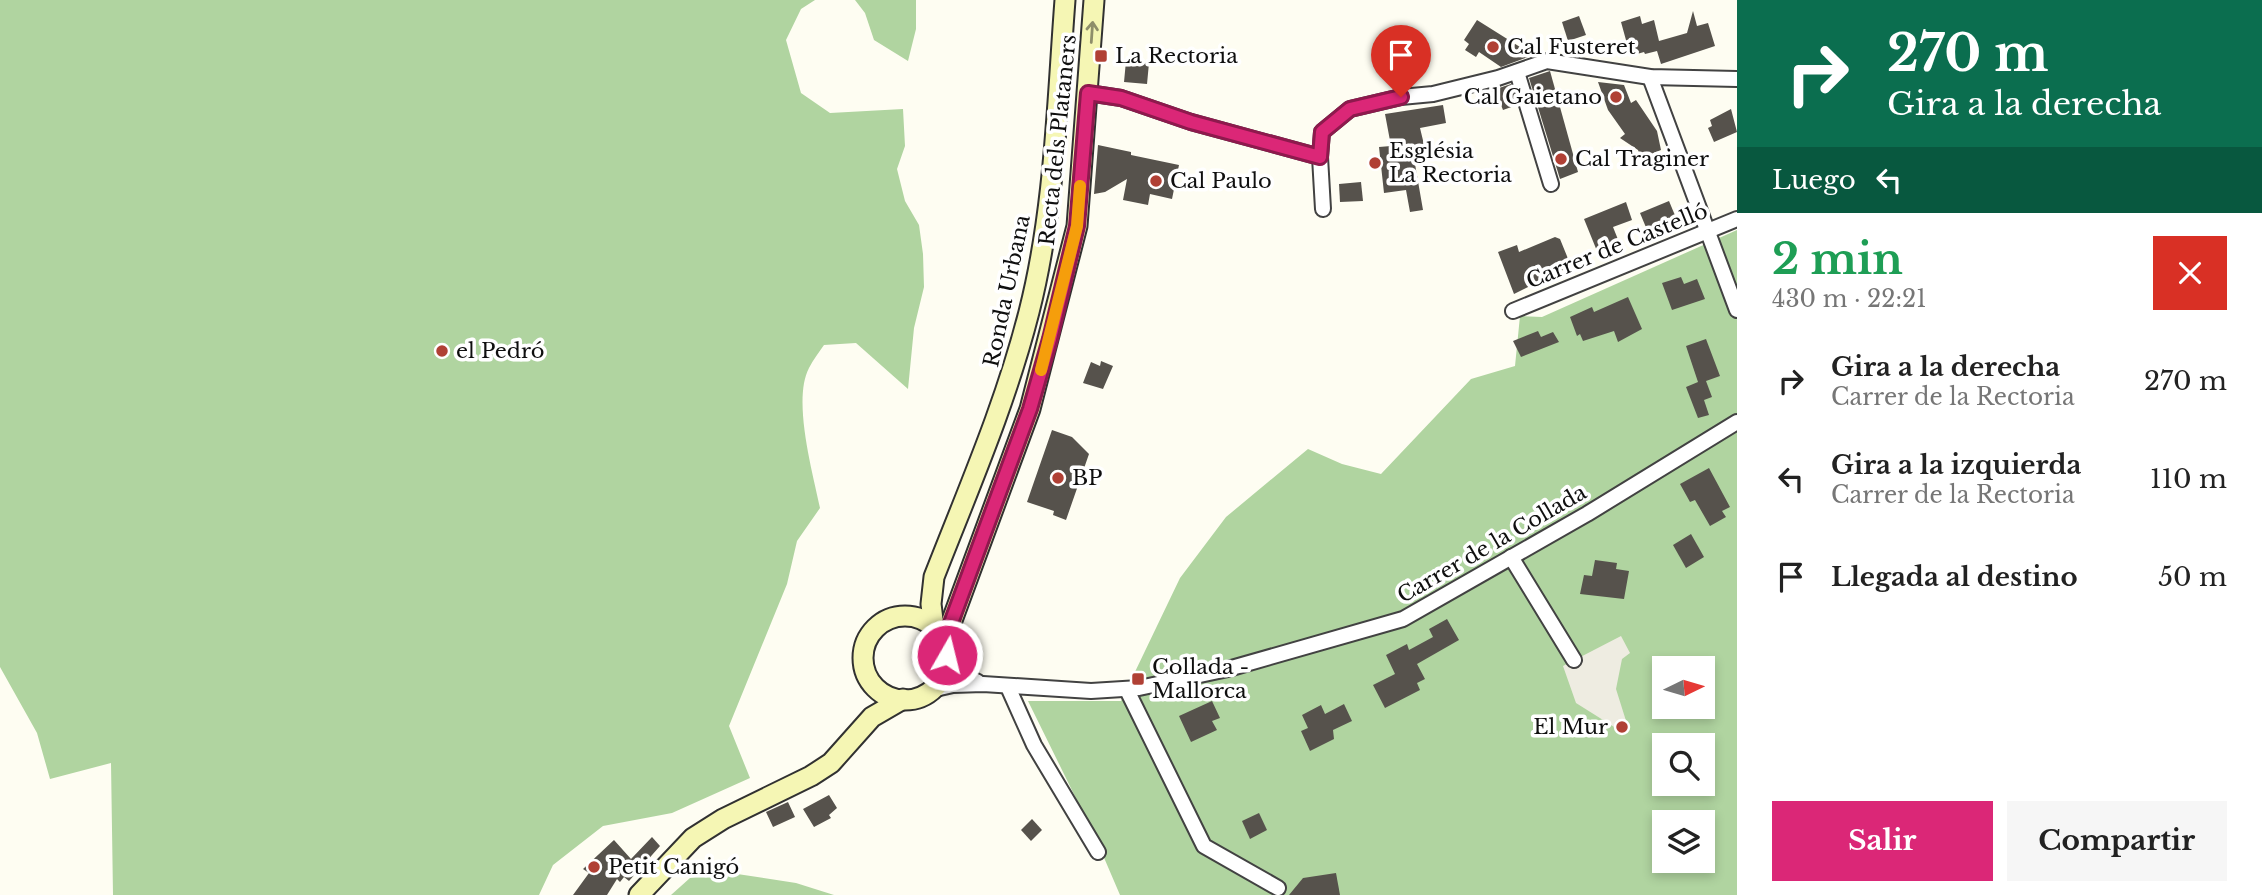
<!DOCTYPE html>
<html lang="es">
<meta charset="utf-8">
<style>
body{margin:0;font-family:"Libre Baskerville",serif;background:#f6f6f6;color:#222;height:100vh;display:flex;flex-direction:column;font-size:26px;white-space:nowrap}
*{box-sizing:border-box;margin:0}
p{font-size:23px;color:#767676}
.icon{flex:none;width:38px;height:38px;fill:none;stroke:currentColor;stroke-width:2;stroke-linecap:round;stroke-linejoin:round}
.map{position:relative;flex:1;overflow:hidden}
.sheet{display:flex;flex-direction:column;background:#fff;width:525px}
.sheet>*{flex:none}
.hud{background:#0b6e4f;color:#fff;overflow:hidden}
.needle{width:46px;rotate:85deg}
.tools{position:absolute;left:1652px;top:656px;display:grid;gap:14px}
.tools a{display:grid;place-items:center;width:63px;height:63px;border-radius:0px;background:#fff;box-shadow:0 4px 10px #0003;font-size:35px}
.pin{position:absolute;display:grid;place-items:center;width:60px;height:60px;color:#fff;margin:-72px -30px;border-radius:50% 50% 50% 0;rotate:-45deg;box-shadow:0 0 7px #0007}
.pin .icon{rotate:45deg}
.me{position:absolute;width:77px;margin:-38px;rotate:8deg;stroke-linejoin:round;filter:drop-shadow(0 0 5px #0008)}
.turn{display:flex;align-items:center;gap:24px;height:147px;padding:0 35px;font-size:32px}
.turn .icon{width:91px;height:91px;stroke-width:2.5}
.turn b{display:block;font-size:49px;line-height:60px}
.then{display:flex;align-items:center;height:66px;padding:0 35px;background:#0003;gap:14px;font-size:26px}
.round{display:grid;place-items:center;flex:none;width:74px;height:74px;border-radius:0px;background:#f6f6f6}
.overview{display:flex;align-items:center;justify-content:space-between;height:119px;padding:0 35px}
h1{font-size:42px;font-weight:700;line-height:52px;color:#1e9e55}
.primary-button{display:flex;gap:14px;margin-top:auto;padding:14px 35px}
.primary-button a{flex:1;height:80px;border-radius:0px;background:#db2777;color:#fff;font-size:28px;font-weight:700;line-height:80px;text-align:center}
.primary-button a+a{background:#f6f6f6;color:#222}
ul{padding:0;list-style:none}
li{display:flex;align-items:center;gap:21px;height:98px;padding:0 35px}
li div{flex:1}
li b{display:block;font-size:26px}
li em{font-style:normal}
main{display:flex;flex:1;min-height:0}
.map>svg:first-child{display:block}
</style>
<main>
<div class="map">
<svg width="1737" height="895" viewBox="0 0 1737 895">
<rect width="100%" height="100%" fill="#fefdf2"/>
<g fill="#b0d4a0" fill-rule="evenodd">
<path d="M0,0H815L801,9L786,40L801,93L830,113L903,109L905,146L897,169L905,201L919,225L923,254L924,287L914,328L908,389L856,343L824,345C819,352 813,360 809,368C792,400 813,473 820,508L797,541L787,584L729,726L750,778L672,813L603,826L553,865L539,895H113L111,763L50,779L37,733L0,667Z"/>
<polygon points="855,0 916,0 916,29 908,61 874,40 865,13"/>
<path d="M1737,230V895H1120L1096,839L1028,701H1121L1180,578L1226,517L1308,449L1342,464L1381,474L1471,379L1515,366L1520,316L1542,317ZM1664,668H1703V707H1664ZM1664,746H1703V784H1664ZM1664,822H1703V861H1664Z"/>
<polygon points="724,872 796,883 834,895 671,895 690,878"/>
</g>
<polygon fill="#eeece1" points="1621,636 1630,653 1622,659 1616,689 1627,724 1619,730 1576,703 1563,666"/>
<g fill="#56524c">
<polygon points="1693,11 1697,26 1708,23 1715,46 1661,64 1657,51 1645,54 1644,52 1637,54 1636,49 1629,51 1621,22 1640,16 1642,24 1654,20 1659,41 1687,33"/>
<polygon points="1579,16 1586,35 1568,41 1562,22"/>
<polygon points="1477,20 1533,55 1501,67 1479,52 1476,57 1465,50 1469,44 1464,40"/>
<polygon points="1126,61 1149,63 1147,84 1124,82"/>
<polygon points="1550,71 1578,172 1560,179 1529,78"/>
<polygon points="1598,82 1624,85 1631,103 1636,100 1657,131 1661,150 1641,158 1638,150 1620,138 1625,134 1608,110"/>
<polygon points="1511,84 1517,105 1503,110 1499,100 1495,102 1490,91"/>
<polygon points="1443,105 1446,123 1420,128 1428,161 1415,164 1423,210 1410,212 1406,190 1384,193 1379,147 1391,146 1385,114"/>
<polygon points="1731,109 1737,132 1714,142 1708,128 1712,126 1710,120"/>
<polygon points="1098,145 1131,152 1131,155 1179,165 1172,199 1150,194 1148,205 1123,200 1127,179 1105,192 1094,194"/>
<polygon points="1361,182 1363,201 1340,202 1339,184"/>
<polygon points="1669,201 1679,225 1650,237 1640,213"/>
<polygon points="1626,202 1632,220 1613,227 1619,242 1597,251 1584,219"/>
<polygon points="1555,237 1560,239 1571,266 1514,294 1498,252 1517,245 1519,252"/>
<polygon points="1681,277 1684,284 1697,279 1705,299 1672,310 1662,283"/>
<polygon points="1628,297 1642,329 1618,342 1614,331 1583,341 1580,334 1577,336 1570,317 1592,307 1594,312"/>
<polygon points="1538,331 1541,337 1553,332 1559,342 1521,357 1513,341"/>
<polygon points="1706,339 1720,376 1706,381 1712,397 1704,400 1709,415 1698,418 1686,387 1698,382 1686,346"/>
<polygon points="1101,361 1113,366 1103,389 1083,383 1091,362 1100,366"/>
<polygon points="1052,430 1072,437 1089,454 1066,520 1053,515 1054,511 1027,502"/>
<polygon points="1709,468 1730,507 1722,511 1726,517 1710,526 1695,500 1690,502 1680,484"/>
<polygon points="1691,534 1704,557 1686,568 1673,545"/>
<polygon points="1595,560 1617,563 1616,569 1629,571 1624,599 1580,594 1584,575 1592,576"/>
<polygon points="1447,619 1459,640 1417,664 1425,679 1417,683 1420,690 1385,708 1373,685 1395,674 1386,655 1407,644 1409,650 1433,637 1429,629"/>
<polygon points="1212,701 1220,718 1212,721 1217,730 1191,742 1179,716"/>
<polygon points="1344,704 1352,721 1333,730 1334,739 1310,751 1301,731 1308,728 1302,715 1321,705 1325,714"/>
<polygon points="829,795 837,808 829,815 831,818 814,827 803,809"/>
<polygon points="788,802 795,817 773,827 766,812"/>
<polygon points="1259,813 1267,830 1250,839 1242,821"/>
<polygon points="1032,819 1042,830 1031,841 1021,830"/>
<polygon points="652,837 660,846 629,881 624,877 620,882 617,879 607,895 573,895 589,873 583,869 614,840 631,859"/>
<polygon points="1336,873 1340,895 1289,895 1303,878"/>
</g>
<g fill="none" stroke-linecap="round" stroke-linejoin="round">
<g stroke="#424242" stroke-width="18">
<g id="street">
<polyline points="1517,72 1551,184"/>
<polyline points="1650,77 1737,310"/>
<polyline points="1088,93 1121,98 1191,122 1320,157 1322,132 1350,109 1401,97 1433,94 1498,78 1547,61 1650,77 1737,79"/>
<polyline points="1320,157 1323,209"/>
<polyline points="1513,311 1737,219"/>
<polyline points="1511,557 1574,660"/>
<polyline points="947,659 964,675 978,682"/>
<polyline points="1008,687 1034,745 1098,852"/>
<polyline points="931,690 953,685 983,684 1091,691 1139,688 1228,669 1403,619 1587,514 1737,422"/>
<polyline points="1127,690 1204,846 1278,888"/>
</g>
</g>
<g stroke="#313131" stroke-width="23">
<g id="secondary">
<circle cx="905" cy="658" r="42"/>
<path d="M934,628L931,604L934,577C968,490 1006,403 1029,312C1055,210 1057,104 1065,0"/>
<polyline points="944,642 1030,409 1077,226 1094,0"/>
<polyline points="639,895 693,838 723,819 811,776 831,763 872,717 903,699"/>
</g>
</g>
<use href="#street" stroke="#fff" stroke-width="14"/>
<use href="#secondary" stroke="#f5f6b4" stroke-width="19"/>
</g>
<defs><path id="oneway-shaft" d="M-6 0H5M1.5-3L5.5 0L1.5 3" fill="none" stroke-width="1.6" stroke-linecap="round" stroke-linejoin="round" transform="scale(1.75)"/></defs>
<use stroke="#8e8e6a" href="#oneway-shaft" transform="translate(1092 32) rotate(-86)"/>
<g fill="none" stroke-linecap="round" stroke-linejoin="round">
<g stroke="#8e194d" stroke-width="18">
<polyline id="route" points="947,655 944,642 1030,409 1050,339 1077,226 1088,93 1121,98 1191,122 1320,157 1322,132 1350,109 1401,97"/>
</g>
<use href="#route" stroke="#db2777" stroke-width="12"/>
<polyline stroke="#f59e0b" stroke-width="12" points="1041,370 1077,226 1080,186"/>
</g>
<g fill="#b04035" stroke="#fff" stroke-width="2.5">
<circle cx="1493" cy="47" r="7"/>
<rect x="1094" y="49" width="14" height="14" rx="3.5"/>
<circle cx="1616" cy="97" r="7"/>
<circle cx="1561" cy="159" r="7"/>
<circle cx="1375" cy="163" r="7"/>
<circle cx="1156" cy="181" r="7"/>
<circle cx="442" cy="351" r="7"/>
<circle cx="1058" cy="478" r="7"/>
<rect x="1131" y="672" width="14" height="14" rx="3.5"/>
<circle cx="1622" cy="727" r="7"/>
<circle cx="594" cy="867" r="7"/>
</g>
<g text-anchor="middle" dominant-baseline="central" stroke-width="7" stroke-linejoin="round" paint-order="stroke">
<g font-size="21" fill="#0f0f0f" stroke="#fff" text-anchor="start">
<text x="1507" y="47">Cal Fusteret</text>
<text x="1115" y="56">La Rectoria</text>
<text x="1602" y="97" text-anchor="end">Cal Gaietano</text>
<text x="1389" y="151">Església<tspan x="1389" dy="24">La Rectoria</tspan></text>
<text x="1575" y="159">Cal Traginer</text>
<text x="1170" y="181">Cal Paulo</text>
<text x="456" y="351">el Pedró</text>
<text x="1072" y="478">BP</text>
<text x="1152" y="667">Collada -<tspan x="1152" dy="24">Mallorca</tspan></text>
<text x="1608" y="727" text-anchor="end">El Mur</text>
<text x="608" y="867">Petit Canigó</text>
</g>
<g font-size="21" fill="#0f0f0f" stroke="#fff">
<text transform="translate(1058 140) rotate(-84)">Recta dels Plataners</text>
<text transform="translate(1617 246) rotate(-22)">Carrer de Castelló</text>
<text transform="translate(1007 291) rotate(-78)">Ronda Urbana</text>
<text transform="translate(1492 544) rotate(-30)">Carrer de la Collada</text>
</g>
</g>
</svg>
<div class="tools">
<a><svg class="needle" viewBox="-14 -14 28 28"><path d="M0-13l5 13h-10z" fill="#e53935"/><path d="M0 13l5-13h-10z" fill="#767676"/></svg></a>
<a><svg class="icon" aria-label="search" viewBox="0 0 24 24"><circle cx="10" cy="10" r="6"/><path d="M15 15l6 6"/></svg></a>
<a><svg class="icon" aria-label="layers" viewBox="0 0 24 24"><path d="M12 4l9 5-9 5-9-5zM3 14l9 5 9-5"/></svg></a>
</div>
<div class="pin" style="left:1401px;top:97px;background:#d93025"><svg class="icon" aria-label="arrive" viewBox="0 0 24 24"><path d="M6 21V4h12l-3 4 3 4H6"/></svg></div>
<svg class="me" style="left:947px;top:655px" viewBox="-20 -20 40 40"><circle r="17" fill="#db2777" stroke="#fff" stroke-width="3"/><path d="M0-11L8 9 0 5-8 9z" fill="#fff"/></svg>
</div>
<section class="sheet">
<div class="hud">
<div class="turn"><svg class="icon" aria-label="right" viewBox="0 0 24 24"><path d="M7 20v-9h11M14 6l5 5-5 5"/></svg><div><b>270 m</b>Gira a la derecha</div></div>
<div class="then">Luego<svg class="icon" aria-label="left" viewBox="0 0 24 24"><path d="M17 20v-9H6M10 6l-5 5 5 5"/></svg></div>
</div>
<div class="overview"><div><h1>2 min</h1><p>430 m · 22:21</p></div><a class="round" style="background:#d93025;color:#fff"><svg class="icon" aria-label="close" viewBox="0 0 24 24"><path d="M6 6l12 12M18 6L6 18"/></svg></a></div>
<ul>
<li><svg class="icon" aria-label="right" viewBox="0 0 24 24"><path d="M7 20v-9h11M14 6l5 5-5 5"/></svg><div><b>Gira a la derecha</b><p>Carrer de la Rectoria</p></div><em>270 m</em></li>
<li><svg class="icon" aria-label="left" viewBox="0 0 24 24"><path d="M17 20v-9H6M10 6l-5 5 5 5"/></svg><div><b>Gira a la izquierda</b><p>Carrer de la Rectoria</p></div><em>110 m</em></li>
<li><svg class="icon" aria-label="arrive" viewBox="0 0 24 24"><path d="M6 21V4h12l-3 4 3 4H6"/></svg><div><b>Llegada al destino</b></div><em>50 m</em></li>
</ul>
<div class="primary-button"><a>Salir</a><a>Compartir</a></div>
</section>
</main>
